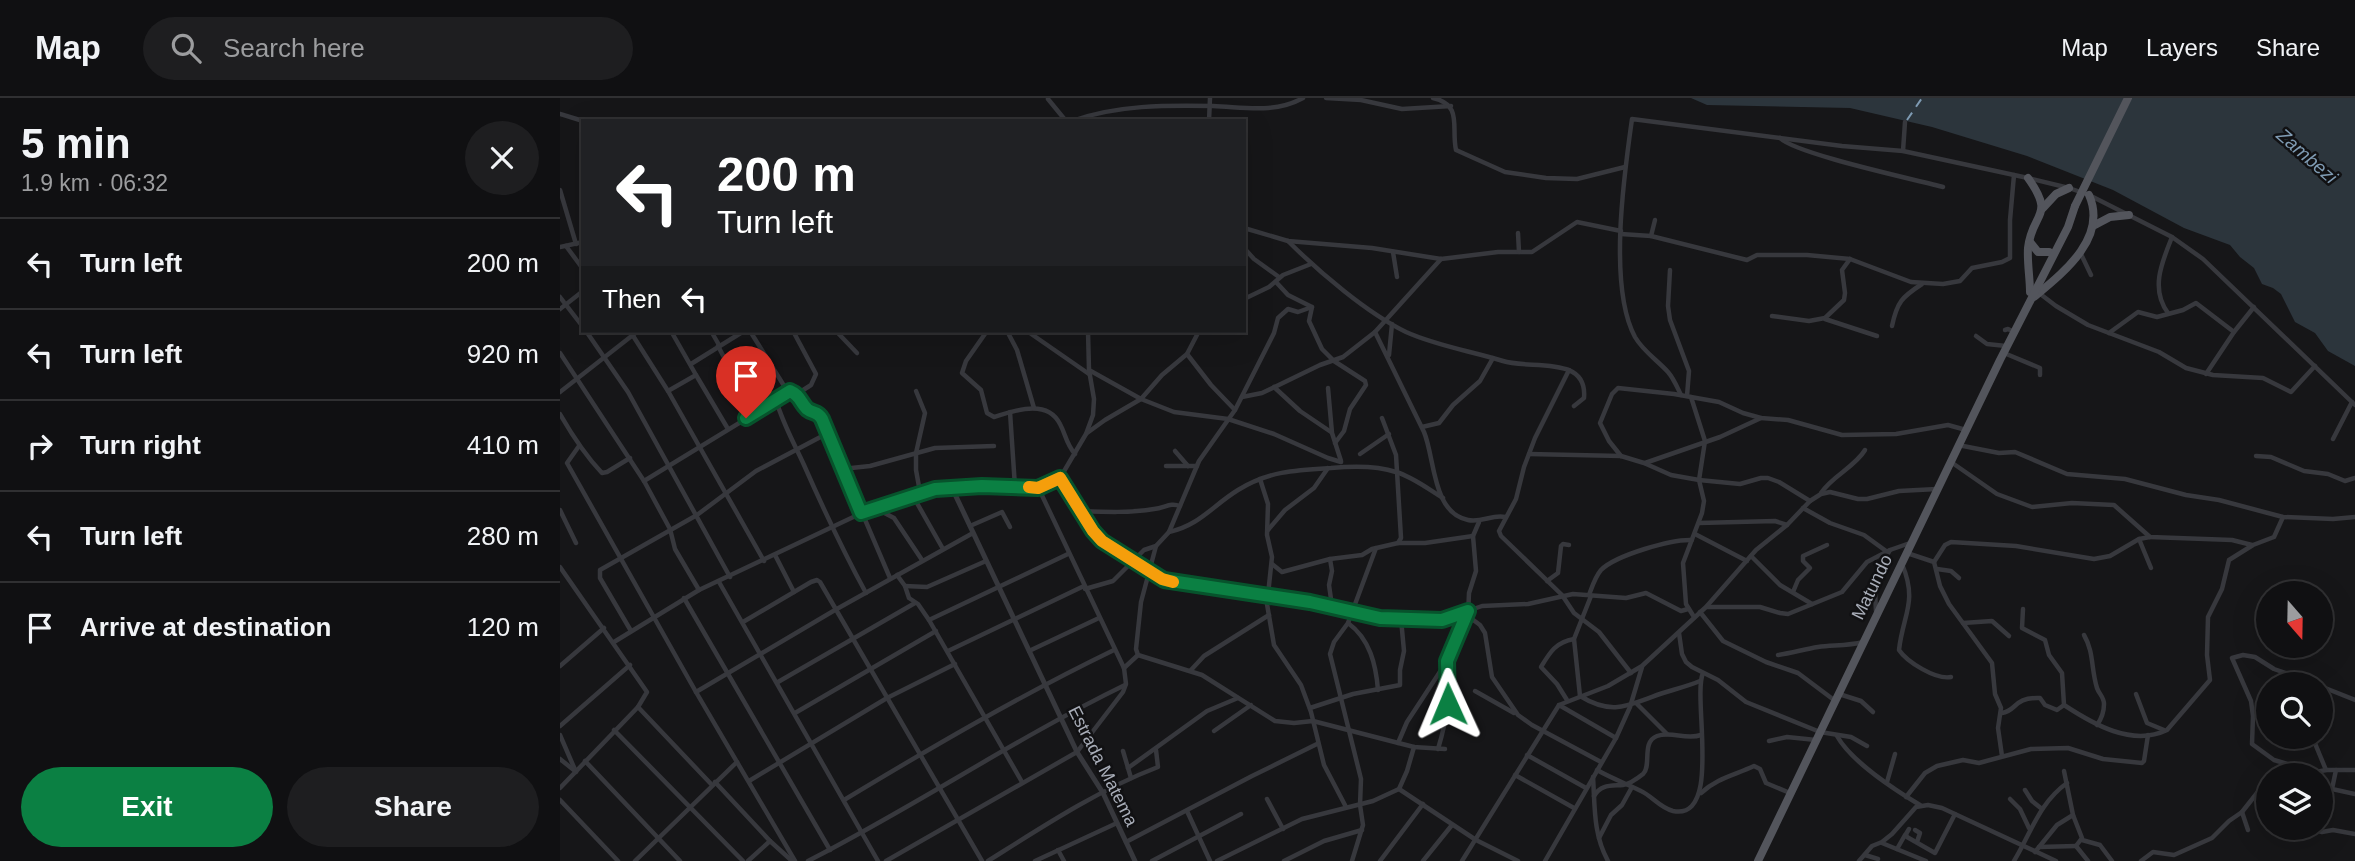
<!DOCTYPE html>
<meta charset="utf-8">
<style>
body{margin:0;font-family:Arial,sans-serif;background:#1e1e20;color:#f1f3f6;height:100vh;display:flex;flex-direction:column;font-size:26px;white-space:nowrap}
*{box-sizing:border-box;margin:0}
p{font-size:23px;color:#9c9d9f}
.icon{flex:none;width:38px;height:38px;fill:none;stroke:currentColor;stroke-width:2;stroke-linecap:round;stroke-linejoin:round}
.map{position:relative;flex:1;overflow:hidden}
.drawer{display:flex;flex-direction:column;background:#101012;width:560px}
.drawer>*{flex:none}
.guide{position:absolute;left:21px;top:21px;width:665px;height:214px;border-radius:0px;box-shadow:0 7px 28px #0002,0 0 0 2px #303032;background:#202124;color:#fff;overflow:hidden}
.needle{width:46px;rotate:160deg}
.buttons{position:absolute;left:1696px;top:483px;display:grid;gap:14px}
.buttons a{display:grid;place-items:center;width:77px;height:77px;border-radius:50%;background:#101012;box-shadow:0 7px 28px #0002,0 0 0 2px #303032;font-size:35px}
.pin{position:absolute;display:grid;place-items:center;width:60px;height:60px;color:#fff;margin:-72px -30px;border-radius:50% 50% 50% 0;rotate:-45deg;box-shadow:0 0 7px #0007}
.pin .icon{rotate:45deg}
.me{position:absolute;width:77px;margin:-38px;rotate:359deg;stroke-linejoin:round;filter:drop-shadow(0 0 5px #0008)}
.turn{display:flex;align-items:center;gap:24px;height:147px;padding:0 21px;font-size:32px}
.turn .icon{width:91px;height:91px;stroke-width:2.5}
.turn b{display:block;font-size:49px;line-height:60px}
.then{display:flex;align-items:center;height:66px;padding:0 21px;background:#0003;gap:14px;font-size:26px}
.round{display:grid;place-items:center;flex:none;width:74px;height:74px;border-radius:37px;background:#1e1e20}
.overview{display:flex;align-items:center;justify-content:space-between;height:119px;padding:0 21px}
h1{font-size:42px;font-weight:600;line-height:52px}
.button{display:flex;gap:14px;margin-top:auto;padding:14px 21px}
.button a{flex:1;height:80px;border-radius:42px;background:#0b8043;color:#fff;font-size:28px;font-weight:600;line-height:80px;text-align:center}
.button a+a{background:#1e1e20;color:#f1f3f6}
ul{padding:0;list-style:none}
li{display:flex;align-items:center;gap:21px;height:91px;padding:0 21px;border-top:2px solid #303032}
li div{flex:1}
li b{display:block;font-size:26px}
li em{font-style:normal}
header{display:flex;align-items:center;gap:42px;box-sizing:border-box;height:98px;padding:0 35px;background:#101012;border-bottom:2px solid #303032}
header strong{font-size:33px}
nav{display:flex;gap:38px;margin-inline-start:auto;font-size:24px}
.search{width:490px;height:63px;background:#1e1e20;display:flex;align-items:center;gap:18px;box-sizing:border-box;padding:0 24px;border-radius:38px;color:#9c9d9f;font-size:26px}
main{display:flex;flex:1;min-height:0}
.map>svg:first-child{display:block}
</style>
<header>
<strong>Map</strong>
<div class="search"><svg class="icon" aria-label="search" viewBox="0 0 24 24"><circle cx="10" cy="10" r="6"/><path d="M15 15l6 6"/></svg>Search here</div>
<nav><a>Map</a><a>Layers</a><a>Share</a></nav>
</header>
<main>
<section class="drawer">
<div class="overview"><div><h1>5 min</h1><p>1.9 km · 06:32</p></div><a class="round"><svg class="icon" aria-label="close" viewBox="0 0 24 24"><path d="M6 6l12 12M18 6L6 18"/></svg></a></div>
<ul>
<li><svg class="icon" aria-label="left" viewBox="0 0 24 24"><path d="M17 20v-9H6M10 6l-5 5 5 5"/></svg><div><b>Turn left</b></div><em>200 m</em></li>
<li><svg class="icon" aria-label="left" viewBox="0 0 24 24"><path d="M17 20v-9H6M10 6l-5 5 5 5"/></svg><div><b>Turn left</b></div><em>920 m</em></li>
<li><svg class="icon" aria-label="right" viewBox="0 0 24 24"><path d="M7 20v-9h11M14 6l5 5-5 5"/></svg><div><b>Turn right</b></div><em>410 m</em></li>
<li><svg class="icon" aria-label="left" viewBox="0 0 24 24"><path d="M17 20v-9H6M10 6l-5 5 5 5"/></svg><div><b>Turn left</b></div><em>280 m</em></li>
<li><svg class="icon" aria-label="arrive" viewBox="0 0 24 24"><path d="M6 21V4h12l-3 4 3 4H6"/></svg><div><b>Arrive at destination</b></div><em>120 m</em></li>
</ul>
<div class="button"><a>Exit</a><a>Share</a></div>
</section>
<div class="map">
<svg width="1795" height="763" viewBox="0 0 1795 763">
<rect width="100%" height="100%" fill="#161618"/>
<polygon fill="#2c353c" points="1131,0 1795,0 1795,268 1768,253 1755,235 1735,224 1721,196 1713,190 1702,186 1694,170 1680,159 1670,147 1624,130 1553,92 1467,58 1372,29 1290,10 1147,7"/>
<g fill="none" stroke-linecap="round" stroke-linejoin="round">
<polyline stroke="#7f9bb3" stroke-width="2" stroke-dasharray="9 7" stroke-linecap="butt" points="1347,22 1362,0"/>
<g stroke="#37383d" stroke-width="4.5">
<polyline points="766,0 801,2 842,11 891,8"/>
<path d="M873,0C903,7 891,29 896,52L945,74L986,80L1017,81L1065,69"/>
<polyline points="488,1 506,23"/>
<polyline points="0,16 23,23"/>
<path d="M512,23C556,7 606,7 653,8C684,9 714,16 743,0"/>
<polyline points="649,23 650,0"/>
<path d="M1220,40C1236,56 1353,81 1383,89"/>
<polyline points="1343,53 1345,24"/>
<polyline points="0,92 16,146"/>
<polyline points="684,130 728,143 812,150 881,161 938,154 972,154 1017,124 1061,133"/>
<polyline points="958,135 959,154"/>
<polyline points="1061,136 1091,138 1187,162 1197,157 1247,157 1290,161 1351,184 1383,186 1400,183 1412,170 1442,164 1450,160 1450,122 1454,77"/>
<polyline points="1091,138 1095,122"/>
<path d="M728,143C759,174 807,215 846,234C877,248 911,253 943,263C969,272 1028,256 1024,300L1014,308"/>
<polyline points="6,148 23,171"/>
<polyline points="0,149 23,144"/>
<polyline points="684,150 694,161 719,179"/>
<polyline points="833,154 837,179"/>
<polyline points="1521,156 1531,177"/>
<polyline points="1110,172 1108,208 1110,222 1129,273 1127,298"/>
<polyline points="716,184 728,197 752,209 749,223 762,251 774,263 805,283 806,287 790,311 784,333 775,345"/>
<polyline points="1479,195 1496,208 1528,227 1599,254 1626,270 1653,277 1703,280 1731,294 1755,268"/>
<polyline points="0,199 23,229"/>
<polyline points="684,201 709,189 723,177 751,166"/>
<polyline points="0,211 23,193"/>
<path d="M1608,215C1590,191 1602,164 1612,139"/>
<polyline points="1212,218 1249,223 1265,220 1284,202 1285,195 1282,172 1290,161"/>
<polyline points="1265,221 1317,238"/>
<path d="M1332,228C1337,204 1342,199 1362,186"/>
<polyline points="1445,232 1448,231 1454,234"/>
<polyline points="26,233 68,294 170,479"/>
<polyline points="70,233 108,293 204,463"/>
<polyline points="151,233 159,247"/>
<polyline points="190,233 226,291 237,296 248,311 259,315 262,321 330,480"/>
<polyline points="233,233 256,276 251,287 237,296"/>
<polyline points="276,233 297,255"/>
<path d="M427,233L406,263L402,275L421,292L427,315L434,319C454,313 487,300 500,326C506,337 506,346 515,356"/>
<polyline points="447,233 457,252 474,310"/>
<polyline points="467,233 529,276"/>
<path d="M815,234L864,334C875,360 872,415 908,422C921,425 933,416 945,419"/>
<polyline points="1549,235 1578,214 1597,219 1623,212 1636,205 1674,234"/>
<polyline points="1416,238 1427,246 1446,248"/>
<path d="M158,248C170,272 185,294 210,304"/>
<polyline points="0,255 84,383 110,431 115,451 139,492"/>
<polyline points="1444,255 1480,270 1480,277"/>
<polyline points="627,256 651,287 675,312"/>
<polyline points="829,257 832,226"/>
<polyline points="131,266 184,233"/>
<polyline points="529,272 581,301 614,314 668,321 714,336 768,360 781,364"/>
<polyline points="1009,272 975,340 964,369 956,401 939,433 941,438 1002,497 1014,515 1039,534 1071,575"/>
<polyline points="1646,276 1674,234 1694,209"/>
<polyline points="136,277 168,331"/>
<polyline points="714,289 740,313 771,334"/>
<polyline points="768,290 772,335 781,363"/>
<polyline points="108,293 136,277 111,233"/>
<polyline points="356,293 365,315 356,355 356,372 360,394"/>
<polyline points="0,294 78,233"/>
<path d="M1121,297C1117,289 1114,281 1108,274C1097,262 1083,253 1075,239C1048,189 1064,77 1072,21L1282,48L1343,53L1468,80L1509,90L1529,97L1612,139L1643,161L1795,307"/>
<polyline points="682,299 702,295 760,267 783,259 815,234 881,161"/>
<polyline points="1131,299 1145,343 1139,382 1144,403 1142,415 1123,465 1126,506 1134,519"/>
<path d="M216,302C223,326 234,345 244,367C263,410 283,453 306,495"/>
<polyline points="450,314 455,389"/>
<path d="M0,316C12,337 25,357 42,375L47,374L70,360"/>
<polyline points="822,320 836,357 841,440 838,445"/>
<polyline points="862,329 879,325 893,307 920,283 933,260"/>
<polyline points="527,335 545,322 581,301 602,277 627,256 639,233"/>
<polyline points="1773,341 1792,304"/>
<polyline points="1398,347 1439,355 1455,354 1507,376 1565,381 1626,397 1659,402 1723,419 1773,421 1795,419"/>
<polyline points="19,348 7,365 136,594 235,763"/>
<polyline points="615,353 628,368"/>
<polyline points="800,356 829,336"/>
<polyline points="969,356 1061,358 1084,365 1111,377 1139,382 1180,386 1201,380 1208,380 1219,384 1250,403"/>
<polyline points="1061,358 1049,343 1040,325 1052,296 1058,290 1114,296 1159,304 1183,315 1201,320 1228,322 1282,337 1336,336 1388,327 1406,332"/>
<polyline points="1696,358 1711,359 1744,373 1768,376 1785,383 1795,380"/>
<polyline points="1391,364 1437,396 1472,409 1512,405 1554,407 1590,439 1672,442 1692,447"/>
<polyline points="1085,365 1160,339 1201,320"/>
<polyline points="606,368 637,368"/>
<polyline points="282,371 310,368 375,350 434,348"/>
<polyline points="500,380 533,433 542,443 607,483 672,493 708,496 772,508 806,518 835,522 851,520 882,522 922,508 968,506 1013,496 1066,500 1086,495 1121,513 1128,511"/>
<polyline points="700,381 708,406 707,437 712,459 707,506 714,547 741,587 751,614 764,667 786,709"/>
<polyline points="84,383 230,294"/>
<path d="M1261,395C1272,378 1295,369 1305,352"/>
<polyline points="353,398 383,451"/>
<polyline points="315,410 334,420 362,462"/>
<polyline points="1243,410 1270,425 1304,437 1326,453"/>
<polyline points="0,412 16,445"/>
<path d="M522,413C546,414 570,415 594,411C605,410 610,404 620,408"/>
<polyline points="1139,425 1215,423 1227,427"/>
<polyline points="410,428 442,414 450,429"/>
<polyline points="708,432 725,412 754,390 768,370"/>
<path d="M609,434C640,427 652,408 678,392C709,373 736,372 771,370C792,368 815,367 836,374C853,379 868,391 883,400"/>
<polyline points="1135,436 1187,463"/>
<polyline points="1579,441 1591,470"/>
<polyline points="1347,455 1374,464 1380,488 1389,506 1432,565 1435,596 1441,610 1438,630 1442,658"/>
<polyline points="215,457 234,494"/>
<polyline points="1191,458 1220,487 1252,506"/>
<polyline points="770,461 772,473 769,487 772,508"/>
<polyline points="1374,464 1385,447 1391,444 1456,448 1534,461 1550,458 1579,441 1590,439"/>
<polyline points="712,466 722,474 770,461 802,457 812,451 838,445 865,445 913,438"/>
<path d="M1342,466C1358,504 1343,516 1339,552C1347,564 1376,582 1391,579"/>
<polyline points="0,469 87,594 78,609 0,690"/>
<polyline points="1377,471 1391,473 1399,480"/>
<polyline points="337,477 345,488 349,500 358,506 369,522"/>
<polyline points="987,483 998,475 1001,448 1003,446 1009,447"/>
<polyline points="159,484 318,763"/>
<polyline points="345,488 367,489 426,463"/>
<polyline points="525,491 553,483 584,452 596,448"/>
<polyline points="1233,494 1238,482 1250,470 1243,463 1243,458 1267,447"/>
<path d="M1029,497C1032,489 1035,479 1041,472C1056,457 1112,441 1132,442"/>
<path d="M1031,498L1014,541L1020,598C1054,619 1070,606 1103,595C1116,591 1128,588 1140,583"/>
<polyline points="124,500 270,752"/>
<polyline points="1147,509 1200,509 1220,515 1228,516 1282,494 1307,464 1330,452"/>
<path d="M1463,511L1462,530L1485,542L1489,557L1502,575L1504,607C1533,626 1572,649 1607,632L1650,582L1647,557L1648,519L1662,491L1669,462L1693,447L1714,439L1723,419"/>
<path d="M1316,513C1314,482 1315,478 1330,452L1350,445"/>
<polyline points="1140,514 1163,543 1206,564 1238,575 1274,602"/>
<polyline points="908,518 920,527 925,535 932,579 958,617 972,627 1041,664"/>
<polyline points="183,524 251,484 257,482 260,484 422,763"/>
<path d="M788,525C810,541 816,567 818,592"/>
<polyline points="1403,525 1432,523 1449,538"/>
<polyline points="71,533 40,480 40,472 137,417 196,373 268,335"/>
<polyline points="1119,535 1122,556 1126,564 1132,569 1158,582 1186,604 1260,634 1291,639 1307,648"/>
<path d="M1524,537C1534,554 1531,571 1537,590C1539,596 1544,599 1544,606C1544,614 1542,620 1537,627"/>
<polyline points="54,544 139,492 306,413 375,391 422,388 478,389 500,380 526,336 533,317 534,301 529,272 528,233"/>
<polyline points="388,553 524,488"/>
<polyline points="469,553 539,520"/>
<polyline points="578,557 576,551 581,504 596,448 609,434 639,363 675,312 714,235 718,220 728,211 738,214 752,209"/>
<path d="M1218,557C1232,555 1245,551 1258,549C1273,547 1288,548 1303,544"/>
<polyline points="0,568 44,530"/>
<polyline points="564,570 578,557 642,577 715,623 734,625 753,623 854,649 885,651"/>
<polyline points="631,572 644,558 709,517"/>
<polyline points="218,584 355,505"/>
<polyline points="1760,588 1795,602"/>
<polyline points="915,593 954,615"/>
<polyline points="136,594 275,512 413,435"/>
<polyline points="1279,596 1301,603 1313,614"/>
<polyline points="1576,596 1587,625 1604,632"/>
<path d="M1007,602L997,586L981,569C990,554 996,544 1014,541"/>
<polyline points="1077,606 1107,636"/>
<polyline points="999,607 1056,640"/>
<polyline points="78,609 152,687"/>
<polyline points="750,610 793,596 840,587 840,572 844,553 841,521"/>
<polyline points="235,615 376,533"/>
<path d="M1442,615C1457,613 1453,599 1480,600L1485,607L1497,612L1504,607"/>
<polyline points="0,628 70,567"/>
<polyline points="54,632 183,763"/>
<polyline points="654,633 691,607"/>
<polyline points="0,637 16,674"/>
<path d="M1277,638C1291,663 1335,692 1360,707"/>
<polyline points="1209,643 1227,639 1256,642"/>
<polyline points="1754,643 1766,672"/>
<polyline points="838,645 847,624 887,563 908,518 909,495 916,473 913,438 919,424"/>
<path d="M878,651C888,618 890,597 887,563"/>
<polyline points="563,653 571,680"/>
<polyline points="967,657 1026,690"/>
<polyline points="0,661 15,673"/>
<polyline points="25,663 120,763"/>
<polyline points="568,670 647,613 678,600"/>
<path d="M1037,672C1051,680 1067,686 1081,693C1092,698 1100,710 1113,713C1163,723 1132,600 1143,575"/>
<polyline points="1776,672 1772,691 1795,696"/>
<polyline points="1504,673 1513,717 1522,740 1516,748"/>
<polyline points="1743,676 1738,669 1714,662 1692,646 1693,618 1691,603 1672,560 1683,557 1695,559 1714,571 1757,586"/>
<polyline points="955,677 1014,710"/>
<polyline points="1742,677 1766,672 1795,672"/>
<path d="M1033,679C1035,708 1033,736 1048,763"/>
<polyline points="189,683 327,600 395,566"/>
<polyline points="155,684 210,743 232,763"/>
<polyline points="462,684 369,522 508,456"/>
<polyline points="1327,684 1335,656"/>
<polyline points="839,691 916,742 958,763"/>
<polyline points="1465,692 1472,703 1482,711"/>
<path d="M1141,695C1157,680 1175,677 1194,668L1200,671L1206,685L1230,695"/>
<path d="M1034,698C1041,686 1051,688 1063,687C1069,686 1078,680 1083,676C1092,668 1081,644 1097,638C1111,633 1126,642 1141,637"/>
<polyline points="1346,699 1365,675 1377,668 1403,662 1419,665 1471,651 1508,650 1543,661 1582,665 1584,663 1588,637"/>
<polyline points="707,701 723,731"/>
<polyline points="1450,701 1460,711 1469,730"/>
<polyline points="0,702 58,763"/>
<path d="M284,702C372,649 461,597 554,552"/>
<polyline points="627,713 650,763"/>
<polyline points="1682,714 1688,732"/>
<polyline points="1749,730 1762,734 1773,732 1795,736"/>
<polyline points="1349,731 1346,736 1347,739 1375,755 1395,716"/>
<polyline points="1355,732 1360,735 1357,744"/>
<polyline points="1039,740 1051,717 1062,707 1072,689"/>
<polyline points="1522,742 1540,747 1552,763"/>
<polyline points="566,744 692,678 757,646"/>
<polyline points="1322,745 1366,763"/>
<polyline points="1516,748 1528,763"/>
<polyline points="1479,749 1516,748"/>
<polyline points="1337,751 1345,737"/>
<polyline points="498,752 504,763"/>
<polyline points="1475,754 1497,727 1513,717"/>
<polyline points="1305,757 1318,761"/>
<polyline points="75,763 177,664"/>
<polyline points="188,763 210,743"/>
<path d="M248,763C356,708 456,640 565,587"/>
<polyline points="326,763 517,654 563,594 566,586 564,570 478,389"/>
<path d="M428,763C482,729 538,692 598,669L596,652"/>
<polyline points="475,763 557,725"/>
<polyline points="592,763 681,716"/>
<polyline points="657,763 742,721 813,703 839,691 847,673 854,649"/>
<polyline points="724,763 764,743 802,732"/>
<polyline points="792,763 803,727 800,707 801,681 770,556 774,544 788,525 816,450"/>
<polyline points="820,763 863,706"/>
<polyline points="863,763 892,727"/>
<polyline points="902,763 999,607 1048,588 1082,568 1146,509 1196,452 1227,427 1250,403 1261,396 1270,394 1298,401 1307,401 1339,393 1377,391"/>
<polyline points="985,763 1056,640 1070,609 1082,569"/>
<polyline points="1299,763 1312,748 1322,744 1332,736 1356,709 1368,707 1382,710 1496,763"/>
<path d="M1454,763C1471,735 1479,705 1507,685"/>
<polyline points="1581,763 1593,754 1614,757 1652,740 1669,723 1682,714 1697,695 1708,689"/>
</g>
<polyline stroke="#37383d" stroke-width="5" points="392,390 517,654 543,695 575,763"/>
<g stroke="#53555c" stroke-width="8">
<path d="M1468,80C1496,119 1472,114 1468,150C1467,164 1470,180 1470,194"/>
<polyline points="1483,110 1496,96 1509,90"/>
<polyline points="1533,128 1550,119 1569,117"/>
<polyline points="1470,144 1478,154 1489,154"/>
<path d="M1474,199C1503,175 1548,140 1529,97"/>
<polyline points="1198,763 1440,262 1508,129 1515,108"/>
</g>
<polyline stroke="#53555c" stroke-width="8" points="1515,108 1568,0"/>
</g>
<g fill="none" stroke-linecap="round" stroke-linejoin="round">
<g stroke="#07532c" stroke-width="18">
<path id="route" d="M186,320L230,293C240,297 240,304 247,311C253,316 258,313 262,321L301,415L375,391L422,388L478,390L500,380L533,433L542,443L604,482L750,504L820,520L882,522L908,513L887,563L888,606"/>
</g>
<use href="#route" stroke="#0b8043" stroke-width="12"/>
<polyline stroke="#f59e0b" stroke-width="12" points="469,389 478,390 500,380 533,433 542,443 602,481 613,484"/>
</g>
<g text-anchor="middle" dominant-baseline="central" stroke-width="5" stroke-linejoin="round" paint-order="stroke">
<g font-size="18" fill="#a8adb8" stroke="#111113">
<text transform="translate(1312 489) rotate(-64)">Matundo</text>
<text transform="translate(543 668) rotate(63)">Estrada Matema</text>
</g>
<g font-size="19" font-style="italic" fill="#7f9bb3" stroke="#111113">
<text transform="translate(1747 58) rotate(41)">Zambezi</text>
</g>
</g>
</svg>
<div class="buttons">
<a><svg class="needle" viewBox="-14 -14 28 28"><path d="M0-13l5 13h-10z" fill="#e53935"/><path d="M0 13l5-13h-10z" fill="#9c9d9f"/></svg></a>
<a><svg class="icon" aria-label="search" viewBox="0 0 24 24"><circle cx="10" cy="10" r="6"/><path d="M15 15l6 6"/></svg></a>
<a><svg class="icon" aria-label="layers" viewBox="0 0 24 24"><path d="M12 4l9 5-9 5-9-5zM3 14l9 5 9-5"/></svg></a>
</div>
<div class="pin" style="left:186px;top:320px;background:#d93025"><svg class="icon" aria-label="arrive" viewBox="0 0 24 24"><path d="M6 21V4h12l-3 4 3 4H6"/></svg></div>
<svg class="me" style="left:888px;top:606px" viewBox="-20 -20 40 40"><path d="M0-17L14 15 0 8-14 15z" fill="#0b8043" stroke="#fff" stroke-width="4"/></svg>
<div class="guide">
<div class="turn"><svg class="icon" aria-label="left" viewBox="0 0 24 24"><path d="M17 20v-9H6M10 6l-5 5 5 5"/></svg><div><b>200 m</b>Turn left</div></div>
<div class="then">Then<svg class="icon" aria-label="left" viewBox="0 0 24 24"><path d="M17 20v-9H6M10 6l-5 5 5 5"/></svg></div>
</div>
</div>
</main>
